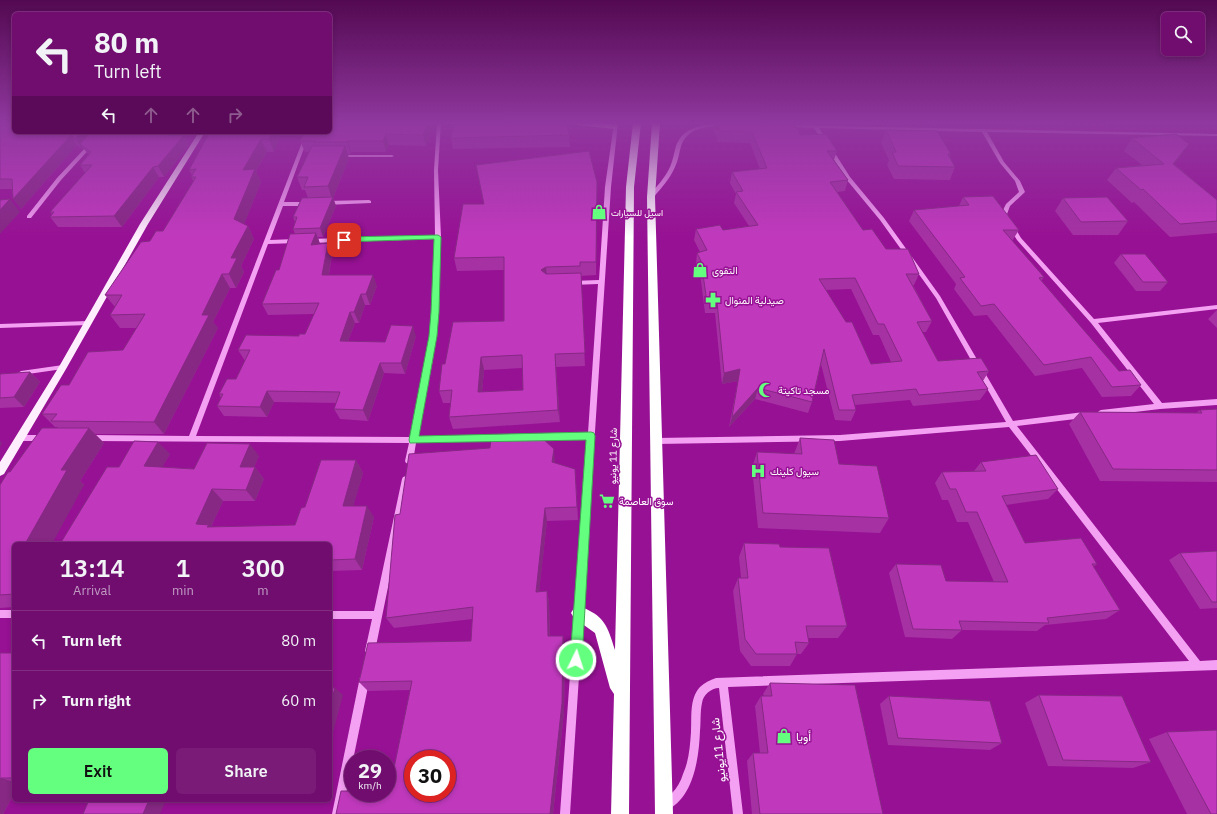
<!DOCTYPE html>
<meta charset="utf-8">
<style>
body{margin:0;font-family:"IBM Plex Sans",Vazirmatn,sans-serif;background:#791b77;color:#f1f3f6;height:100vh;display:flex;flex-direction:column;font-size:15px;white-space:nowrap}
*{box-sizing:border-box;margin:0}
p{font-size:13px;color:#c09cc3}
.icon{flex:none;width:22px;height:22px;fill:none;stroke:currentColor;stroke-width:2;stroke-linecap:round;stroke-linejoin:round}
.map{position:relative;flex:1;overflow:hidden}
.drawer{position:absolute;left:12px;top:542px;width:320px;height:260px;display:flex;flex-direction:column;background:#710d6f;border-radius:6px;box-shadow:0 2px 6px #0003,0 0 0 1px #832d82}
.drawer>*{flex:none}
.guide{position:absolute;left:12px;top:12px;width:320px;height:122px;border-radius:6px;box-shadow:0 2px 6px #0003,0 0 0 1px #832d82;background:#710d6f;color:#f1f3f6;overflow:hidden}
.controls{position:absolute;left:1161px;top:12px;display:grid;gap:8px}
.controls a{display:grid;place-items:center;width:44px;height:44px;border-radius:6px;background:#710d6f;box-shadow:0 2px 6px #0003,0 0 0 1px #832d82;font-size:20px}
.speed{position:absolute;left:344px;top:750px;display:flex;gap:8px;font-size:20px;font-weight:700;text-align:center}
.speed>*{display:grid;place-content:center;width:52px;height:52px;border-radius:50%;background:#710d6f;box-shadow:0 2px 6px #0003,0 0 0 1px #832d82;line-height:1}
.speed small{font-size:10px;font-weight:400}
.speed .limit{border:6px solid #d22;background:#fff;color:#111}
.pin{position:absolute;display:grid;place-items:center;width:34px;height:34px;color:#fff;margin:-17px;border-radius:8px;box-shadow:0 2px 6px #0006}
.me{position:absolute;width:44px;margin:-22px;rotate:4deg;stroke-linejoin:round;filter:drop-shadow(0 0 3px #0008)}
.turn{display:flex;align-items:center;gap:14px;height:84px;padding:0 16px;font-size:18px}
.turn .icon{width:52px;height:52px;stroke-width:2.5}
.turn b{display:block;font-size:28px;line-height:34px}
.lanes{display:flex;align-items:center;height:38px;padding:0 16px;background:#0003;justify-content:center;gap:20px;direction:ltr}
.lanes .off{opacity:.35}
.eta{display:flex;justify-content:space-evenly;align-items:center;height:68px;text-align:center}
.eta b{font-size:24px;font-weight:600;line-height:28px}
.primary-button{display:flex;gap:8px;margin-top:auto;padding:8px 16px}
.primary-button a{flex:1;height:46px;border-radius:6px;background:#64ff7f;color:#111;font-size:16px;font-weight:600;line-height:46px;text-align:center}
.primary-button a+a{background:#791b77;color:#f1f3f6}
ul{padding:0;list-style:none}
li{display:flex;align-items:center;gap:12px;height:60px;padding:0 16px;border-top:1px solid #832d82}
li div{flex:1}
li b{display:block;font-size:15px}
li em{font-style:normal}
.map>svg:first-child{display:block}
</style>
<div class="map">
<svg width="1217" height="814" viewBox="0 0 1217 814">
<rect width="100%" height="100%" fill="#971194"/>
<polygon fill="#b218b0" points="919,123 1115,123 1105,126"/>
<g fill="none" stroke-linecap="round" stroke-linejoin="round">
<g fill="#f4a1f3" fill-rule="evenodd">
<polygon points="437,123 441,123 438,170 441,237 438,312 433,359 418,437 588,433 598,284 572,285 569,283 572,281 599,280 605,187 614,123 618,123 611,187 570,814 560,814 587,439 416,443 413,461 412,463 409,464 406,463 405,461 409,443 91,441 88,440 87,438 88,436 91,435 189,436 306,132 310,132 284,202 307,202 310,204 307,206 283,206 270,240 296,239 299,241 296,243 268,244 196,436 410,437 427,359 432,312 435,239 310,243 307,241 310,239 435,235 434,170"/>
<path d="M716,124H723L725,125L723,126C706,127 688,127 681,146C679,154 678,161 675,167C670,179 661,188 653,198H649L648,197C656,187 665,178 670,167C673,160 674,153 676,146C683,128 699,125 716,124Z"/>
<path d="M785,125L1217,134V136L987,132L1004,162L1020,181L1025,192L1010,206L1007,214L1021,238L1094,319L1217,305V309L1098,323L1162,403L1217,399V405L1160,409L1101,416L1099,415L1097,413L1099,411L1101,410L1154,404L1091,323L1017,240L1001,214L1006,204L1019,192L1015,181L1000,163L982,132L819,128L850,177L884,218L940,296L1013,421L1084,412L1086,413L1088,415L1086,417L1084,418L1017,426L1200,661L1217,660V670L728,687L743,814H733L719,688C711,688 703,695 702,703C700,712 701,722 700,731C699,757 694,799 665,811L661,810L660,806C662,800 668,798 672,793C677,788 681,781 683,774C689,761 690,746 691,732C692,717 689,699 700,687C704,683 710,680 716,678L1189,661L1009,427L840,441L656,444L653,443L652,441L653,439L656,438L840,435L1006,422L936,298L880,220L846,179L814,128L787,127L785,126Z"/>
<polygon points="100,132 105,132 61,180 31,218 27,218 27,216 57,178"/>
<polygon points="338,155 392,155 394,156 392,157 340,157 338,156"/>
<polygon points="369,200 371,201 371,203 325,205 322,203 325,201"/>
<polygon points="88,321 91,323 88,325 0,328 0,324"/>
<polygon points="63,365 66,367 63,369 21,375 18,373 21,371"/>
<polygon points="20,435 42,435 45,436 46,438 45,440 42,441 20,441 17,440 16,438 17,436"/>
<polygon points="406,476 409,477 410,479 375,651 373,654 370,656 367,654 365,651 372,619 330,619 330,611 374,611 402,479 403,477"/>
<rect x="0" y="610" width="14" height="8"/>
<polygon points="365,672 368,674 370,677 342,814 332,814 360,677 362,674"/>
</g>
<g fill="#ffeefe" fill-rule="evenodd">
<path d="M574,123C585,123 610,121 618,127L615,129L577,125Z"/>
<polygon points="199,132 205,132 148,224 66,369 4,474 0,476 0,462 60,365 140,224"/>
</g>
<g fill="#fff" fill-rule="evenodd">
<path d="M633,123H641L634,187L629,814H611L614,694L610,688L595,633L574,618L571,613L574,608L579,606C605,616 607,625 615,650L626,187Z"/>
<polygon points="652,123 660,123 655,197 673,814 655,814 647,197"/>
</g>
</g>
<g fill="#a531a3" fill-rule="evenodd">
<polygon points="0,123 183,135 189,145 164,177 159,177 122,227 58,227 50,217 52,214 50,212 85,173 80,165 89,155 83,148 82,149 77,145 21,209 12,189 0,189"/>
<polygon points="330,123 432,123 433,127 426,146 389,145 386,152 351,152 351,154 347,154 349,158 333,198 336,206 323,237 318,237 320,244 332,254 329,275 377,286 370,305 365,305 359,323 355,323 348,341 385,342 416,336 405,374 384,373 368,421 340,419 334,409 337,403 274,402 267,417 224,416 217,406 221,398 219,394 236,379 245,361 238,350 305,334 314,314 268,315 262,304 279,270 295,234 293,229 295,222 293,217 308,198 305,190 302,190 297,177 309,152 305,152 300,141"/>
<path d="M714,123H794L800,135L837,151L834,160L848,180L845,191L837,192L863,230L886,249L919,274L914,285H913L932,321L926,332H922L938,361L989,371L983,381L988,389L980,400L913,406L910,400L855,405L856,410L851,421L835,420L821,364L812,402L808,413L755,399L729,427L738,381L722,384L715,313H705L700,273L696,264L697,253L700,252L694,240L696,229L723,230L749,226L734,203L736,194L730,183L732,172L760,169L750,143L718,142L713,128ZM851,289L873,335H879L891,362L871,364L826,290Z"/>
<polygon points="886,130 951,154 950,157 955,167 950,180 894,179 887,165 889,160 881,143"/>
<polygon points="210,132 282,132 274,152 267,152 256,171 261,182 244,224 248,226 254,239 241,266 244,272 236,288 230,288 213,322 218,328 164,434 95,434 104,443 80,481 84,485 14,544 14,607 0,608 0,485 10,472 58,428 57,427 55,427 42,414 69,385 123,350 137,328 120,328 110,315 115,307 105,295 150,241 163,231 194,182 191,177 192,175 189,170"/>
<polygon points="569,135 570,147 453,149 451,138"/>
<polygon points="1132,138 1180,157 1174,164 1217,200 1217,233 1170,237 1134,202 1132,203 1107,180 1116,168 1142,165 1124,151"/>
<path d="M476,165L597,182L596,275L581,276L585,366L556,367L560,422L453,429L449,417L451,403H443L439,391L445,364L504,321V270L457,271L454,258L484,204ZM522,368L523,390L482,392L484,370Z"/>
<polygon points="963,197 1019,230 1012,241 1044,277 1041,281 1119,371 1141,385 1131,396 1102,397 1082,368 1035,376 987,315 974,316 954,289 956,284 909,221 914,210 959,206"/>
<polygon points="1063,198 1128,221 1118,235 1073,235 1055,211"/>
<polygon points="1121,254 1168,282 1160,291 1136,291 1114,263"/>
<polygon points="1217,310 1217,328 1208,319"/>
<polygon points="30,372 40,382 24,407 0,408 0,374"/>
<polygon points="1217,409 1217,482 1100,481 1069,424 1080,412 1196,413 1200,410"/>
<polygon points="800,438 839,464 889,518 880,533 758,528 752,468 757,452 794,454"/>
<polygon points="170,454 162,467 194,469 259,456 254,467 255,467 264,479 255,501 223,501 211,527 295,525 305,507 356,460 363,473 353,506 374,517 362,570 330,571 330,544 60,544 119,467"/>
<polygon points="981,462 1058,489 1048,499 1006,505 1025,543 1097,564 1093,567 1120,610 1106,619 1045,625 1037,631 962,630 952,639 905,637 889,573 896,564 946,581 994,582 968,522 957,522 948,500 942,500 935,483 942,472 974,471"/>
<polygon points="555,463 576,483 578,520 547,521 539,591 547,591 549,602 550,636 565,646 564,712 553,814 336,814 389,792 410,690 368,691 359,682 471,641 473,619 394,628 386,618 400,514"/>
<polygon points="744,543 780,547 847,626 838,638 808,638 809,643 801,654 797,654 790,666 751,666 740,651 733,591 738,578 741,578 739,557"/>
<polygon points="1217,551 1217,608 1200,609 1169,560 1180,553"/>
<polygon points="0,653 14,653 14,794 3,814 0,814"/>
<polygon points="770,683 883,814 752,814 747,761 753,753 760,753 755,706 761,696 764,696 763,694"/>
<polygon points="1039,695 1151,762 1133,768 1048,766 1025,703"/>
<polygon points="889,696 1002,743 990,750 888,745 880,704"/>
<polygon points="1167,732 1217,814 1187,814 1149,739"/>
</g>
<g fill="#862884">
<polygon points="428,123 432,123 433,127 426,146 423,135"/>
<polygon points="82,132 98,132 80,144 83,148 82,149 75,139"/>
<polygon points="172,132 185,132 175,145 169,135"/>
<polygon points="272,132 282,132 274,152 269,139"/>
<polygon points="386,134 389,145 386,152 383,141"/>
<polygon points="71,135 77,145 21,209 13,199"/>
<polygon points="184,135 189,145 164,177 158,166"/>
<polygon points="261,139 267,152 256,171 261,182 241,232 234,219 243,170"/>
<polygon points="348,141 351,152 351,154 347,142"/>
<polygon points="1189,144 1180,157 1164,177 1173,164"/>
<polygon points="345,146 349,158 333,198 336,206 323,237 320,228 332,199 328,186"/>
<polygon points="153,167 159,177 122,227 114,216"/>
<polygon points="10,199 20,212 0,234 0,210"/>
<polygon points="248,226 254,239 241,266 244,272 236,288 229,274 231,258"/>
<polygon points="316,233 320,244 311,245"/>
<polygon points="328,243 332,254 327,286 322,275"/>
<polygon points="546,267 547,280 541,270"/>
<polygon points="222,274 230,288 213,322 218,328 164,434 154,422 202,315"/>
<polygon points="373,275 377,286 370,305 366,294"/>
<polygon points="361,294 365,305 359,323 354,312"/>
<polygon points="350,312 355,323 344,351 340,341"/>
<polygon points="413,326 416,336 405,374 401,363"/>
<polygon points="555,354 556,367 560,422 558,410"/>
<polygon points="481,357 484,370 481,405 478,392"/>
<polygon points="380,363 384,373 368,421 363,410"/>
<polygon points="740,369 738,381 722,384 724,373"/>
<polygon points="30,372 40,382 24,407 14,397"/>
<polygon points="758,388 755,399 729,427 732,417"/>
<polygon points="267,391 274,402 267,417 260,407"/>
<polygon points="89,428 104,443 80,481 84,485 52,544 25,544 61,470"/>
<polygon points="0,441 2,443 0,447"/>
<polygon points="158,442 170,454 156,478 144,466"/>
<polygon points="250,444 259,456 249,479 240,467"/>
<polygon points="554,449 555,463 552,462"/>
<polygon points="356,460 363,473 350,518 343,506"/>
<polygon points="255,467 264,479 255,501 246,490"/>
<polygon points="212,489 223,501 211,527 220,536 196,524"/>
<polygon points="367,506 374,517 362,570 355,559"/>
<polygon points="545,508 547,521 538,603 536,592"/>
<polygon points="547,591 549,602 550,646 548,636"/>
<polygon points="563,636 565,646 564,712 553,814 550,814"/>
<polygon points="335,688 343,695 330,744 330,705"/>
<polygon points="1,778 14,782 14,794 3,814 0,814 0,779"/>
<polygon points="149,800 166,800 160,814 143,814"/>
</g>
<g fill="#c039bd" stroke="#862884" fill-rule="evenodd">
<polygon points="0,123 14,123 14,132 82,132 75,139 71,135 13,199 12,179 0,179"/>
<polygon points="330,123 428,123 423,135 386,134 383,141 348,141 347,142 315,142 315,141 300,141 305,132 330,132"/>
<polygon points="454,123 567,123 569,135 451,138"/>
<path d="M717,123H794L800,135L826,134L837,151H827L848,180L830,182L863,230L872,229L886,249H908L919,274H906L932,321L917,322L938,361L981,358L989,371L977,372L988,389L919,395L916,389L852,395L856,410H839L824,349L812,402L758,388L732,417L740,369L724,373L717,302H707L701,261L697,253L707,250L696,229L720,225L723,230L758,225L736,192L743,191L732,172L767,168L752,132L720,131ZM855,278L878,324H884L902,361L871,364L852,322H846L819,279Z"/>
<polygon points="886,130 937,131 951,154 948,154 955,167 898,166 892,152 896,152"/>
<polygon points="91,132 172,132 169,135 184,135 158,166 153,167 114,216 50,217 54,212 50,212 92,165 80,165 91,152 80,144"/>
<polygon points="210,132 272,132 269,139 261,139 243,170 255,169 234,219 248,226 231,258 237,258 229,274 222,274 202,315 209,315 154,422 51,421 57,414 42,414 61,385 69,385 88,352 123,350 145,314 110,315 122,295 105,295 141,242 150,241 156,231 163,231 196,177 191,177 196,169 189,170"/>
<polygon points="1176,134 1189,144 1173,164 1217,200 1217,221 1180,224 1143,189 1141,190 1116,168 1164,164 1132,138"/>
<polygon points="312,146 345,146 328,186 304,187 308,177 297,177"/>
<path d="M589,151L597,182L596,262H580V266L546,267L541,270L546,274L581,273L585,353L555,354L558,410L449,417L452,390L439,391L442,364H445L453,322L504,321V257L454,258L463,204H484L476,165ZM522,355L523,390L478,392L481,357Z"/>
<polygon points="993,196 1019,230 1003,230 1044,277 1039,278 1119,371 1130,370 1141,385 1112,387 1091,357 1044,365 994,304 981,306 960,278 965,277 914,210 969,205 963,197"/>
<polygon points="333,197 320,228 293,229 297,217 293,217 302,198"/>
<polygon points="1107,197 1128,221 1081,222 1063,198"/>
<polygon points="10,199 0,210 0,200"/>
<polygon points="316,233 311,245 328,243 322,275 373,275 366,294 361,294 354,312 350,312 340,341 385,342 391,325 413,326 401,363 380,363 363,410 334,409 340,392 267,391 260,407 217,406 223,394 219,394 227,379 236,379 250,350 238,350 246,335 299,336 299,334 305,334 319,303 262,304 276,270 279,270 290,234"/>
<polygon points="1121,254 1145,254 1168,282 1143,282"/>
<polygon points="30,372 14,397 0,398 0,374"/>
<polygon points="1217,409 1217,470 1113,469 1080,412 1202,413 1200,410"/>
<polygon points="42,428 89,428 61,470 67,470 25,544 14,544 14,564 12,567 14,568 14,594 0,595 0,485 8,472 10,472"/>
<path d="M491,438H542L554,449L552,462L575,469L577,507L545,508L536,592L547,591L548,636H563L562,703L550,814H336L341,791H353V793H387V791L389,792L412,681L359,682L368,643L471,641L473,607L386,618L395,515L400,514L409,454L490,448ZM413,759H447V793H413Z"/>
<polygon points="800,438 834,440 839,464 877,466 889,518 763,513 757,452 802,454"/>
<polygon points="134,441 158,442 144,466 194,469 207,443 250,444 240,467 255,467 246,490 212,489 196,524 209,525 207,527 295,525 301,508 305,507 321,460 356,460 343,506 367,506 355,559 330,560 330,544 60,544 107,467 119,467"/>
<polygon points="1036,455 1058,489 1002,496 1025,543 1081,538 1097,564 1092,564 1120,610 1047,618 1049,623 959,621 962,630 913,629 896,564 941,565 946,581 1008,582 977,512 966,512 956,489 950,489 942,472 986,471 981,462"/>
<polygon points="744,543 779,544 780,547 829,548 847,626 806,626 809,643 795,642 797,654 756,654 745,639 738,578 748,578"/>
<polygon points="1217,551 1217,602 1212,602 1180,553"/>
<polygon points="0,653 14,653 14,778 1,778 0,779"/>
<polygon points="770,683 855,685 883,814 760,814 753,753 768,753 761,696 772,696"/>
<polygon points="330,688 335,688 330,705"/>
<polygon points="1039,695 1122,696 1151,762 1063,760"/>
<polygon points="889,696 990,701 1002,743 898,738"/>
<polygon points="1217,730 1217,814 1211,814 1167,732"/>
<polygon points="89,800 149,800 143,814 83,814"/>
</g>
<linearGradient id="sky" x2="0" y2="1"><stop stop-color="#530951"/><stop offset="0.52" stop-color="#90389f"/><stop offset="1" stop-color="#90389f" stop-opacity="0"/></linearGradient>
<rect width="1217" height="237" fill="url(#sky)"/>
<polygon fill="#64ff7f" stroke="#41a653" points="438,235 441,237 439,312 437,336 419,436 591,432 594,433 595,436 582,660 580,664 576,666 572,664 570,660 586,440 410,443 409,440 429,336 431,312 434,239 344,242 341,240 344,237"/>
<defs>
<g id="shop-bare" transform="scale(1.2)"><path d="M-5-2.5h2.3a2.7 3.5 0 0 1 5.4 0H5L5.5 6h-11ZM-1.5-2.5h3a1.5 2.3 0 0 0-3 0Z" fill="#64ff7f" stroke="#971194" stroke-width="2.5" paint-order="stroke"/></g>
<g id="pharmacy-bare" transform="scale(1.2)"><path d="M-2-6h4v4h4v4h-4v4h-4v-4h-4v-4h4Z" fill="#64ff7f" stroke="#971194" stroke-width="2.5" paint-order="stroke"/></g>
<g id="mosque-bare" transform="scale(1.2)"><path d="M3.5-4.9A6 6 0 1 0 3.5 4.9A5 5 0 1 1 3.5-4.9Z" fill="#64ff7f" stroke="#971194" stroke-width="2.5" paint-order="stroke"/></g>
<g id="hospital-bare" transform="scale(1.2)"><path d="M-5-5h3v3.5h4V-5h3V5h-3V1.5h-4V5h-3Z" fill="#64ff7f" stroke="#971194" stroke-width="2.5" paint-order="stroke"/></g>
<g id="supermarket-bare" transform="scale(1.2)"><path d="M-6-5.5h2.5l.6 2H6L4.5 2H-2.5L-4.4-4H-6ZM-1.5 3.2a1.3 1.3 0 1 0 .1 0ZM3 3.2a1.3 1.3 0 1 0 .1 0Z" fill="#64ff7f" stroke="#971194" stroke-width="2.5" paint-order="stroke"/></g>
</defs>
<g fill-rule="evenodd">
<use href="#shop-bare" x="599" y="212"/>
<use href="#shop-bare" x="700" y="270"/>
<use href="#pharmacy-bare" x="713" y="300"/>
<use href="#mosque-bare" x="766" y="390"/>
<use href="#hospital-bare" x="758" y="471"/>
<use href="#supermarket-bare" x="607" y="501"/>
<use href="#shop-bare" x="784" y="736"/>
</g>
<g text-anchor="middle" dominant-baseline="central" stroke-width="3" stroke-linejoin="round" paint-order="stroke">
<g font-size="9" fill="#fff" stroke="#971194" text-anchor="start">
<text x="611" y="212">اسيل للسيارات</text>
</g>
<g font-size="10" fill="#fff" stroke="#971194" text-anchor="start">
<text x="712" y="270">التقوى</text>
<text x="725" y="300">صيدلية المنوال</text>
<text x="778" y="390">مسجد تاكيتة</text>
<text x="770" y="471">سيول كلينك</text>
<text x="619" y="501">سوق العاصمة</text>
</g>
<g font-size="10" fill="#fff" stroke="#971194">
<text transform="translate(613 456) rotate(-89)">شارع 11 يونيو</text>
</g>
<g font-size="12" fill="#fff" stroke="#971194" text-anchor="start">
<text x="796" y="736">أويا</text>
</g>
<g font-size="12" fill="#fff" stroke="#971194">
<text transform="translate(718 750) rotate(-96)">شارع 11يونيو</text>
</g>
</g>
</svg>
<div class="controls">
<a><svg class="icon" aria-label="search" viewBox="0 0 24 24"><circle cx="10" cy="10" r="6"/><path d="M15 15l6 6"/></svg></a>
</div>
<div class="speed"><div>29<small>km/h</small></div><div class="limit">30</div></div>
<div class="pin" style="left:344px;top:240px;background:#d93025"><svg class="icon" aria-label="arrive" viewBox="0 0 24 24"><path d="M6 21V4h12l-3 4 3 4H6"/></svg></div>
<svg class="me" style="left:576px;top:660px" viewBox="-20 -20 40 40"><circle r="17" fill="#64ff7f" stroke="#fff" stroke-width="3"/><path d="M0-11L8 9 0 5-8 9z" fill="#fff"/></svg>
<div class="guide">
<div class="turn"><svg class="icon" aria-label="left" viewBox="0 0 24 24"><path d="M17 20v-9H6M10 6l-5 5 5 5"/></svg><div><b>80 m</b>Turn left</div></div>
<div class="lanes"><svg class="icon" aria-label="left" viewBox="0 0 24 24"><path d="M17 20v-9H6M10 6l-5 5 5 5"/></svg><svg class="icon off" aria-label="ahead" viewBox="0 0 24 24"><path d="M12 20V5M6 11l6-6 6 6"/></svg><svg class="icon off" aria-label="ahead" viewBox="0 0 24 24"><path d="M12 20V5M6 11l6-6 6 6"/></svg><svg class="icon off" aria-label="right" viewBox="0 0 24 24"><path d="M7 20v-9h11M14 6l5 5-5 5"/></svg></div>
</div>
<section class="drawer">
<div class="eta">
<div><b>13:14</b><p>Arrival</p></div>
<div><b>1</b><p>min</p></div>
<div><b>300</b><p>m</p></div>
</div>
<ul>
<li><svg class="icon" aria-label="left" viewBox="0 0 24 24"><path d="M17 20v-9H6M10 6l-5 5 5 5"/></svg><div><b>Turn left</b></div><em>80 m</em></li>
<li><svg class="icon" aria-label="right" viewBox="0 0 24 24"><path d="M7 20v-9h11M14 6l5 5-5 5"/></svg><div><b>Turn right</b></div><em>60 m</em></li>
</ul>
<div class="primary-button"><a>Exit</a><a>Share</a></div>
</section>
</div>
